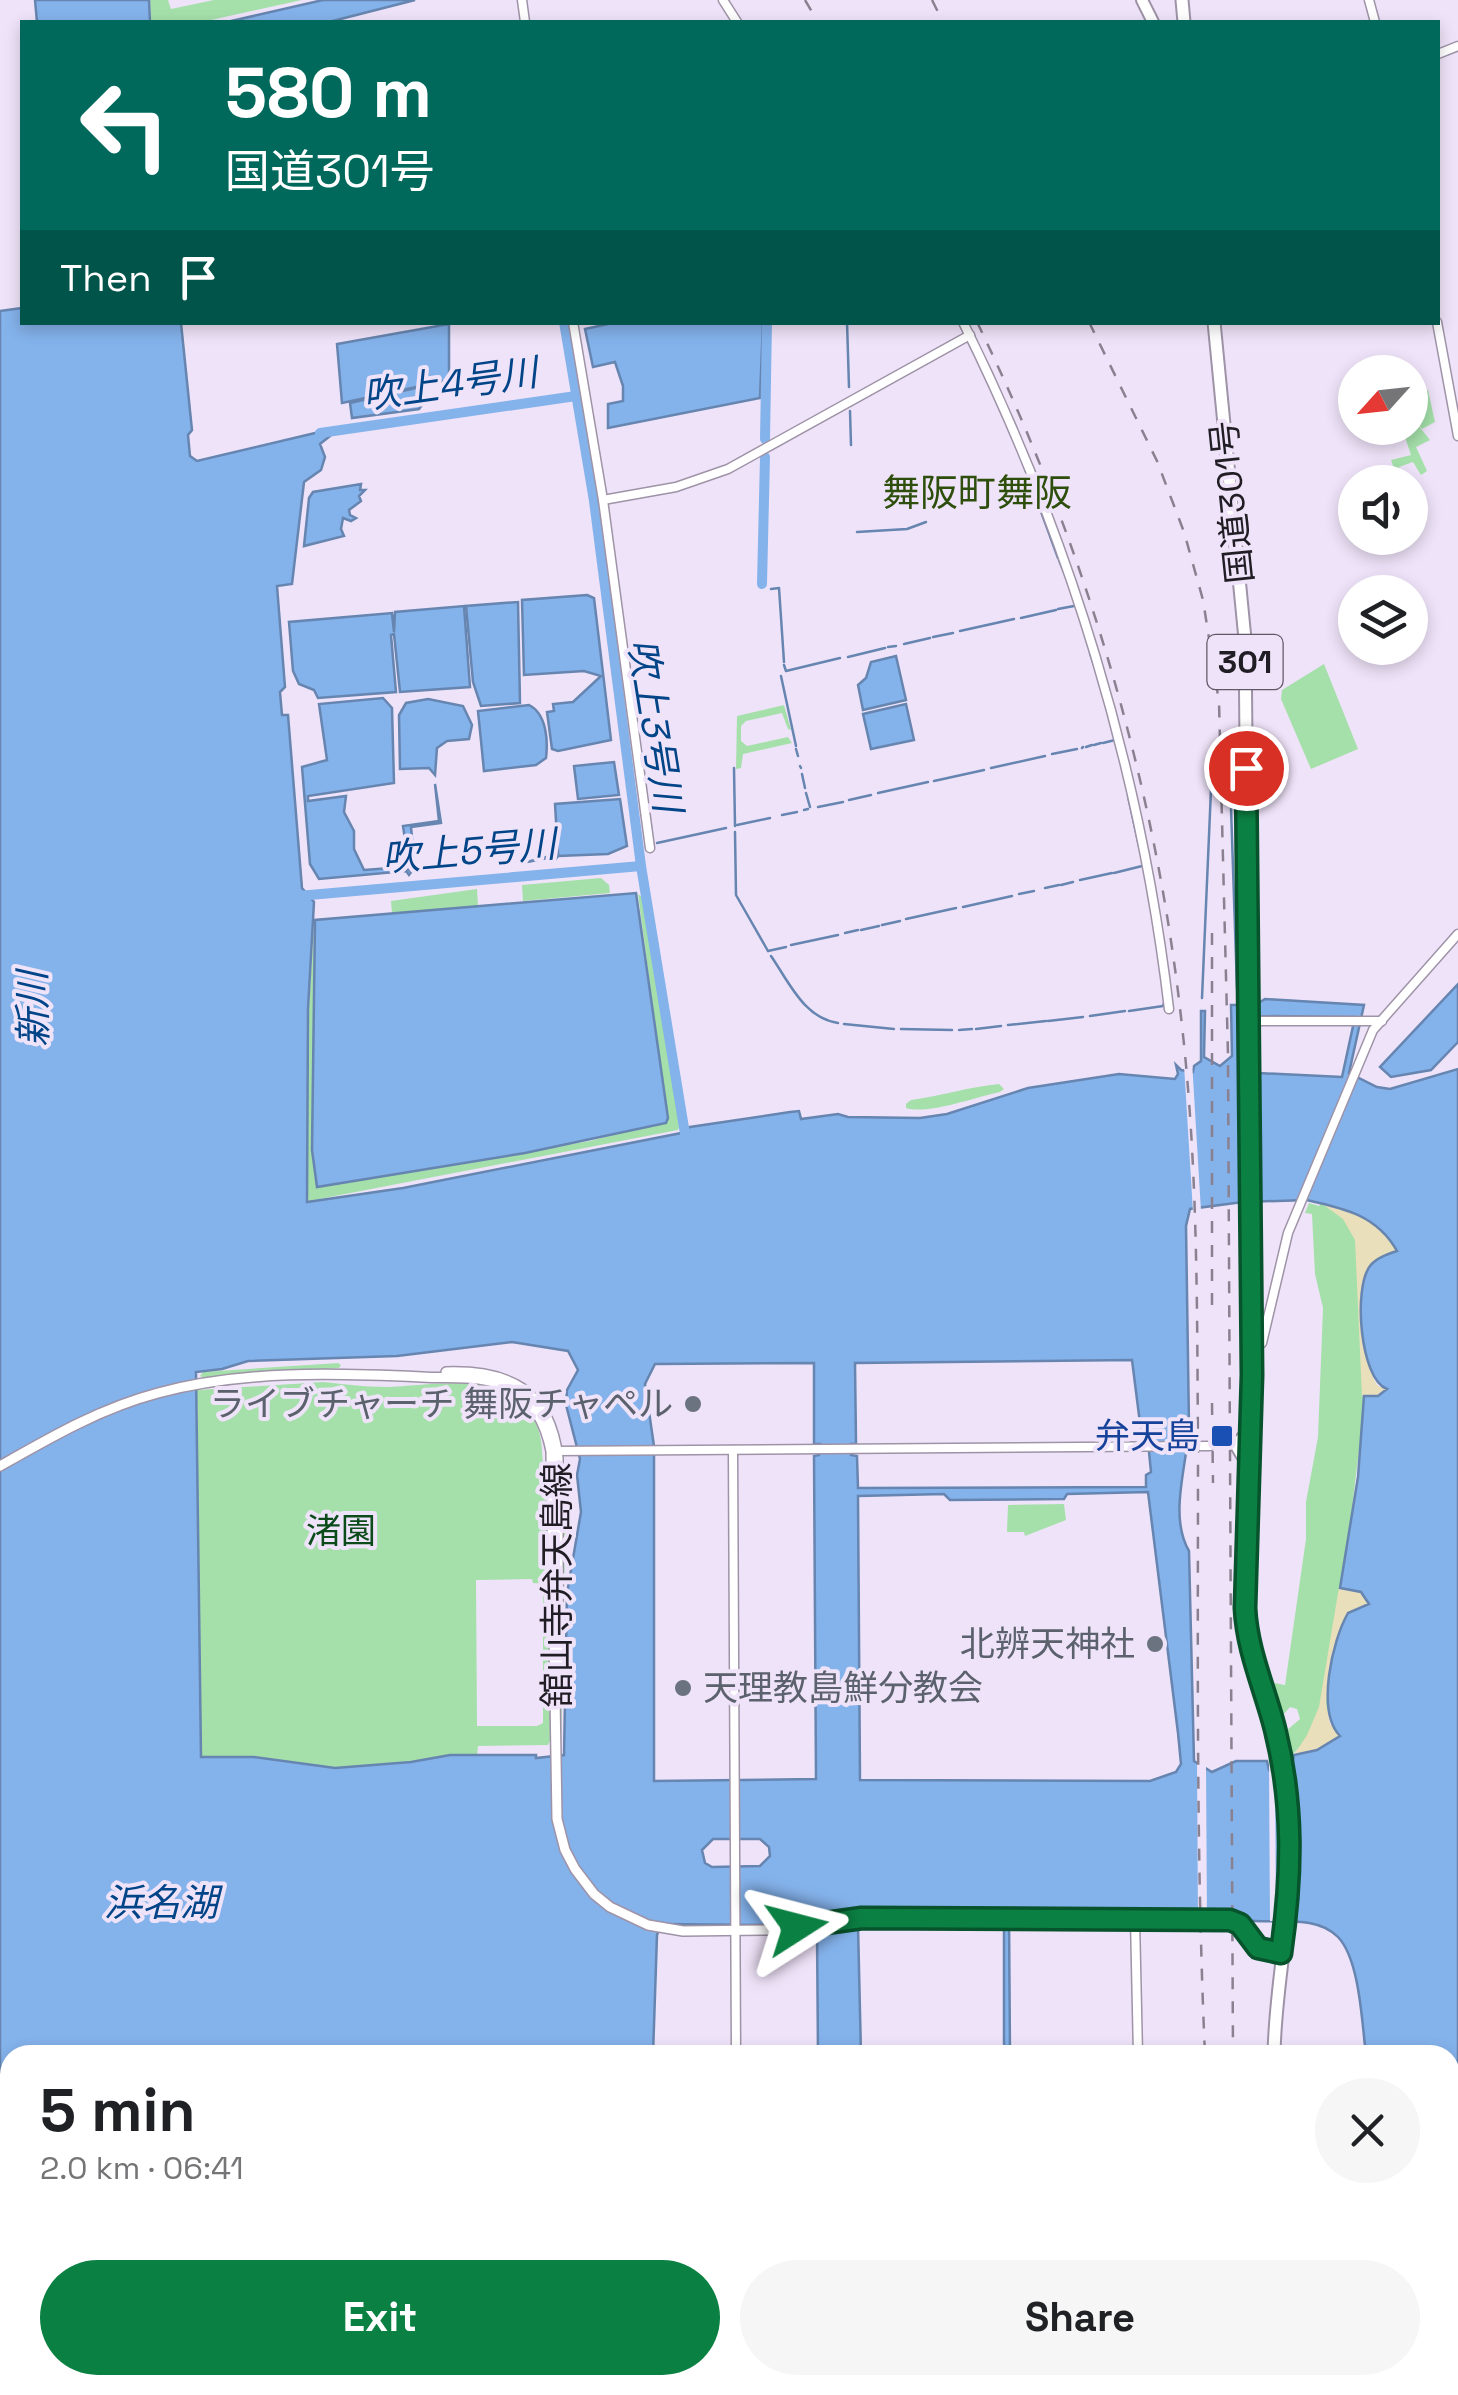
<!DOCTYPE html>
<meta charset="utf-8">
<style>
body{margin:0;font-family:"Space Grotesk","Noto Sans JP",sans-serif;background:#f6f6f6;color:#202124;height:100vh;display:flex;flex-direction:column;font-size:38px;white-space:nowrap}
*{box-sizing:border-box;margin:0}
p{font-size:32px;color:#757577}
.icon{flex:none;width:55px;height:55px;fill:none;stroke:currentColor;stroke-width:2;stroke-linecap:round;stroke-linejoin:round}
.map{position:relative;flex:1;overflow:hidden}
.panel{position:absolute;left:0px;top:2045px;width:1460px;height:350px;display:flex;flex-direction:column;background:#fff;border-radius:30px 30px 0 0;box-shadow:0 5px 15px #0003}
.panel>*{flex:none}
.banner{position:absolute;left:20px;top:20px;width:1420px;height:305px;border-radius:0px;box-shadow:0 5px 15px #0003;background:#00695c;color:#fff;overflow:hidden}
.needle{width:65px;rotate:243deg}
.tools{position:absolute;left:1338px;top:355px;display:grid;gap:20px}
.tools a{display:grid;place-items:center;width:90px;height:90px;border-radius:50%;background:#fff;box-shadow:0 5px 15px #0003;font-size:50px}
.pin{position:absolute;display:grid;place-items:center;width:85px;height:85px;color:#fff;margin:-42px;border:5px solid #fff;border-radius:50%;box-shadow:0 2px 10px #0007}
.me{position:absolute;width:110px;margin:-55px;rotate:81deg;stroke-linejoin:round;filter:drop-shadow(0 0 8px #0008)}
.turn{display:flex;align-items:center;gap:35px;height:210px;padding:0 40px;font-size:45px}
.turn .icon{width:130px;height:130px;stroke-width:2.5}
.turn b{display:block;font-size:70px;line-height:85px}
.then{display:flex;align-items:center;height:95px;padding:0 40px;background:#0003;gap:20px;font-size:38px}
.round{display:grid;place-items:center;flex:none;width:105px;height:105px;border-radius:52px;background:#f6f6f6}
.head{display:flex;align-items:center;justify-content:space-between;height:170px;padding:0 40px}
h1{font-size:60px;font-weight:700;line-height:75px}
.cta{display:flex;gap:20px;margin-top:auto;padding:20px 40px}
.cta a{flex:1;height:115px;border-radius:60px;background:#0b8043;color:#fff;font-size:40px;font-weight:700;line-height:115px;text-align:center}
.cta a+a{background:#f6f6f6;color:#202124}
.map>svg:first-child{display:block}
</style>
<div class="map">
<svg width="1458" height="2395" viewBox="0 0 1458 2395">
<rect width="100%" height="100%" fill="#efe3f9"/>
<g fill="#a5e0aa">
<polygon points="150,0 168,0 171,9 214,0 302,0 202,22 151,22"/>
<polygon points="1428,390 1435,422 1422,429 1414,418 1410,418 1410,395"/>
<polygon points="1414,420 1430,440 1416,447 1427,471 1421,475 1413,462 1399,467 1401,472 1396,474 1391,460 1411,455 1402,428 1410,428"/>
<polygon points="1324,664 1358,749 1311,769 1281,699 1282,690"/>
<polygon points="784,705 791,730 788,729 782,713 746,721 741,726 741,741 747,746 788,737 792,743 743,754 741,768 736,769 737,716"/>
<polygon points="601,878 609,885 610,893 523,901 522,885"/>
<polygon points="477,889 478,906 487,905 338,918 392,913 391,901"/>
<polygon points="638,894 642,897 680,1123 678,1130 309,1201 307,1195 309,1007 314,924 312,1150 317,1187 590,1141 668,1121"/>
<path d="M999,1084L1004,1089L1000,1092C975,1097 929,1115 906,1108V1104L911,1100C941,1096 968,1087 999,1084Z"/>
<polygon points="1322,1202 1368,1219 1369,1367 1327,1715 1289,1759 1286,1731 1300,1719 1297,1709 1290,1707 1284,1714 1269,1682 1285,1685 1306,1539 1306,1502 1318,1437 1323,1308 1315,1274 1312,1214 1305,1213 1309,1203 1319,1206"/>
<polygon points="338,1363 341,1365 339,1368 204,1378 200,1376 203,1372"/>
<path d="M323,1382C345,1384 364,1387 386,1387C434,1386 508,1368 535,1422C546,1443 539,1460 547,1479L549,1570L544,1584L533,1583L532,1579L476,1580L477,1726H537L543,1723V1596L547,1592L551,1739L548,1745L478,1746L477,1755L335,1768L254,1757H201L197,1390Z"/>
<polygon points="563,1499 566,1502 561,1751 561,1500"/>
<polygon points="1064,1504 1066,1520 1025,1536 1024,1532 1007,1532 1008,1505"/>
</g>
<g fill="#e9dfba">
<path d="M1321,1203C1354,1207 1379,1223 1398,1252C1389,1253 1376,1258 1370,1267C1353,1289 1363,1365 1378,1386L1387,1389L1377,1396H1362L1355,1240L1343,1219Z"/>
<polygon points="1339,1587 1359,1591 1369,1605 1344,1621 1336,1642 1326,1703 1330,1724 1340,1735 1317,1750 1294,1755 1307,1735 1319,1707"/>
</g>
<g fill="#84b2eb" stroke="#6685b0" stroke-width="2.5" fill-rule="evenodd">
<polygon points="35,0 149,0 150,22 37,22"/>
<polygon points="323,0 415,0 329,22 227,22"/>
<path d="M22,308V322L181,323L192,430L188,435L190,456L197,461L332,429L334,433L320,444L325,457L321,470L304,482L292,584L277,586L285,687L280,692L282,715H288L302,888L314,902L308,1009L307,1202L403,1188L681,1133L690,1127L790,1112L799,1111L801,1119L838,1114L848,1117L920,1118L947,1114L1028,1088L1119,1074L1175,1079L1178,1074L1176,1065L1181,1070L1193,1072L1194,1066L1201,1061V1011H1205L1204,1057L1220,1066L1232,1056L1231,1005H1255L1265,999L1364,1005L1349,1073L1377,1087L1390,1089L1458,1069V2395H1417L1416,2385H1450V2055H1366C1362,2024 1360,1960 1338,1937C1315,1913 1273,1925 1245,1920C1170,1906 1087,1913 1009,1914L1010,2055H1005L1004,2043V1914L862,1915V1925L858,1926L861,2055H818L817,1932L811,1920L778,1925L661,1924L657,1935L653,2055H10V2385H1180L1182,2395H0V311ZM1255,1013L1258,1016L1355,1017L1342,1077L1258,1073L1257,1067L1239,1063V1018ZM1307,1200C1343,1208 1377,1215 1397,1251C1388,1254 1376,1258 1370,1266C1353,1288 1360,1379 1387,1389L1378,1396H1364L1358,1477L1340,1588L1361,1592L1369,1604L1348,1613C1332,1641 1316,1711 1340,1736L1317,1750L1294,1755L1292,1766L1269,1770L1267,1761H1236L1212,1772L1194,1761L1189,1551C1168,1515 1188,1463 1189,1425L1186,1226L1190,1209L1243,1202ZM512,1342L568,1351L578,1370L567,1390L566,1405L580,1459L577,1475L581,1512L567,1593L564,1755L536,1758V1755H450L411,1762L335,1768L254,1757H201L196,1372L222,1369L248,1361L397,1356ZM1132,1360L1141,1431L1148,1442L1151,1472L1146,1475V1487L858,1488L857,1456L851,1455V1444H856L855,1363ZM814,1363V1444H820L819,1455L814,1456L816,1779L654,1781V1446L645,1384L655,1364ZM1148,1492L1178,1733L1181,1764L1176,1772L1150,1781L860,1780L858,1496L944,1494L950,1500L1064,1499L1067,1494ZM713,1839H760L769,1847L770,1856L760,1866L712,1867L705,1863L702,1850Z"/>
<polygon points="617,322 763,323 760,398 608,428 608,404 623,401 623,386 615,362 593,367 585,329"/>
<polygon points="449,324 449,380 342,403 337,344"/>
<polygon points="420,387 422,405 419,409 352,418 350,403"/>
<polygon points="361,484 360,490 365,490 359,496 361,501 349,510 350,515 356,518 351,521 343,518 341,529 344,536 304,546 309,498 313,492"/>
<polygon points="587,595 594,598 611,740 558,751 552,749 547,712 554,711 553,704 573,702 601,676 584,671 524,675 522,600"/>
<polygon points="518,602 520,703 481,706 473,682 466,606"/>
<polygon points="464,606 470,687 400,692 394,634 391,635 396,692 318,698 314,690 299,684 293,671 289,622 392,613 394,632 395,612"/>
<polygon points="896,656 906,700 863,710 858,685 866,678 871,662"/>
<polygon points="383,698 392,708 394,783 308,796 308,801 346,796 344,812 354,831 354,849 364,870 404,867 410,871 403,826 439,821 435,784 441,823 411,827 415,867 409,875 406,871 319,879 310,864 302,767 327,760 319,704"/>
<polygon points="428,699 463,706 472,725 469,739 447,741 437,748 435,775 429,768 400,769 399,715 406,703"/>
<polygon points="906,704 914,740 871,749 863,714"/>
<path d="M529,705C547,714 548,741 546,758L536,765L484,771L478,711Z"/>
<polygon points="614,762 619,795 578,799 574,766"/>
<polygon points="620,799 627,846 608,854 558,856 555,860 553,857 527,862 558,854 555,804"/>
<polygon points="636,893 668,1118 666,1123 525,1153 317,1187 312,1150 315,920"/>
<polygon points="1458,984 1458,1042 1431,1070 1391,1077 1380,1067"/>
</g>
<g fill="#efe3f9">
<polygon points="1192,1061 1201,1211 1193,1212 1184,1065 1189,1066"/>
<polygon points="1197,1759 1206,1764 1207,1920 1198,1919"/>
<polygon points="1269,1764 1275,1764 1276,1921 1270,1921"/>
</g>
<g fill="none" stroke-linecap="round" stroke-linejoin="round">
<g stroke="#6685b0" stroke-width="2.5">
<polyline points="847,322 849,387"/>
<polyline points="850,411 851,445"/>
<polyline points="1023,464 1030,481"/>
<polyline points="1032,487 1058,558"/>
<polyline points="857,532 907,529 926,522"/>
<polyline points="1059,560 1066,577"/>
<polyline points="762,584 763,585"/>
<polyline points="771,589 779,588 784,662"/>
<polyline points="1058,609 1074,606"/>
<polyline points="1021,618 1056,610"/>
<polyline points="960,631 1014,619"/>
<polyline points="933,637 953,633"/>
<polyline points="904,644 930,638"/>
<polyline points="888,647 896,646"/>
<polyline points="1090,653 1094,665"/>
<polyline points="848,657 885,648"/>
<polyline points="784,665 786,671 840,658"/>
<polyline points="781,676 796,746"/>
<polyline points="1103,743 1115,740"/>
<polyline points="1094,745 1101,743"/>
<polyline points="1086,747 1092,745"/>
<polyline points="1082,748 1083,747"/>
<polyline points="796,749 798,756"/>
<polyline points="1052,754 1077,749"/>
<polyline points="800,766 801,768"/>
<polyline points="734,768 735,826"/>
<polyline points="991,768 1045,756"/>
<polyline points="802,774 805,788"/>
<polyline points="934,781 984,770"/>
<polyline points="806,793 810,807"/>
<polyline points="878,793 928,782"/>
<polyline points="1128,796 1139,846"/>
<polyline points="849,800 871,795"/>
<polyline points="818,807 843,802"/>
<polyline points="1231,808 1237,988"/>
<polyline points="804,810 808,809"/>
<polyline points="782,815 797,812"/>
<polyline points="737,825 770,818"/>
<polyline points="735,832 736,895 768,951"/>
<polyline points="657,843 726,828"/>
<polyline points="639,847 642,847"/>
<polyline points="1114,873 1142,866"/>
<polyline points="1080,880 1112,873"/>
<polyline points="1061,885 1073,882"/>
<polyline points="1045,888 1059,885"/>
<polyline points="646,893 649,893"/>
<polyline points="1019,894 1034,891"/>
<polyline points="963,907 1012,896"/>
<polyline points="906,919 956,908"/>
<polyline points="882,925 900,921"/>
<polyline points="861,930 879,926"/>
<polyline points="845,933 858,930"/>
<polyline points="791,945 838,935"/>
<polyline points="768,951 786,947"/>
<path d="M771,956C789,982 804,1018 838,1023"/>
<polyline points="1202,998 1211,789"/>
<polyline points="1129,1011 1163,1006 1164,1003"/>
<polyline points="1090,1016 1125,1011"/>
<polyline points="1048,1021 1083,1017"/>
<polyline points="844,1024 894,1029"/>
<polyline points="1008,1025 1046,1021"/>
<polyline points="901,1029 952,1030"/>
<polyline points="976,1029 1001,1026"/>
<polyline points="959,1030 972,1029"/>
</g>
<g stroke="#84b2eb" stroke-width="10">
<polyline points="564,322 594,501 641,866 686,1140"/>
<polyline points="320,433 576,396"/>
<polyline points="765,439 767,322"/>
<polyline points="762,584 765,457"/>
<polyline points="298,896 641,866"/>
</g>
<polyline stroke="#c6bbcf" stroke-width="8" stroke-dasharray="8 4" stroke-linecap="butt" points="1210,1446 1232,1445"/>
<g stroke="#9e93a7" stroke-width="11">
<g id="tertiary">
<polyline points="522,0 525,22"/>
<polyline points="723,0 737,22"/>
<polyline points="1369,0 1375,22"/>
<polyline points="1438,54 1458,46"/>
<polyline points="573,322 603,500 650,848"/>
<path d="M963,322C1070,537 1141,771 1169,1009"/>
<polyline points="1437,322 1458,436"/>
<polyline points="603,500 676,487 728,469 970,335"/>
<polyline points="1249,1021 1382,1021"/>
<polyline points="1252,1349 1262,1343 1288,1233 1373,1030 1458,934"/>
<polyline points="733,1450 736,2055"/>
<polyline points="555,1451 1210,1446"/>
<polyline points="1135,1919 1138,2055"/>
<polyline points="1235,2385 1237,2395"/>
</g>
</g>
<g stroke="#9e93a7" stroke-width="12">
<g id="secondary">
<path d="M446,1372C509,1370 550,1390 558,1458V1671"/>
<path d="M0,1466C51,1437 101,1408 158,1393C242,1370 336,1373 422,1377C452,1379 485,1374 512,1389C535,1402 546,1426 551,1451L557,1819L565,1850L575,1869L594,1894L610,1907L648,1925L683,1931L773,1930L862,1919L1230,1920L1240,1925L1258,1948L1281,1953"/>
</g>
</g>
<g stroke="#9e93a7" stroke-width="14">
<polyline id="primary" points="1142,0 1153,22"/>
</g>
<g stroke="#9e93a7" stroke-width="15">
<g id="trunk">
<polyline points="1182,0 1184,22"/>
<path d="M1214,322L1245,639L1252,1349L1245,1618C1249,1653 1263,1687 1273,1721C1282,1753 1288,1786 1290,1819C1297,1898 1275,1976 1274,2055"/>
<polyline points="1248,1465 1236,1445 1251,1429"/>
<polyline points="1315,2385 1317,2395"/>
</g>
</g>
<use href="#tertiary" stroke="#fff" stroke-width="8"/>
<use href="#secondary" stroke="#fff" stroke-width="9"/>
<use href="#primary" stroke="#fff" stroke-width="10"/>
<use href="#trunk" stroke="#fff" stroke-width="11"/>
<g stroke="#898190" stroke-width="2.5" stroke-dasharray="12 12" stroke-linecap="butt">
<polyline points="805,0 818,22"/>
<polyline points="932,0 943,22"/>
<path d="M977,322C1083,541 1154,776 1181,1017C1198,1162 1197,1307 1198,1452C1198,1653 1196,1854 1205,2055"/>
<polyline points="1089,322 1157,461 1184,532 1203,600 1219,702 1228,1055 1233,2055"/>
<polyline points="1212,933 1212,1313"/>
<polyline points="1212,1403 1213,1483"/>
<polyline points="1261,2385 1264,2395"/>
</g>
</g>
<g fill="none" stroke-linecap="round" stroke-linejoin="round">
<g stroke="#07532c" stroke-width="25">
<path id="route" d="M797,1927L862,1918L1230,1920L1240,1924L1258,1948L1281,1953C1292,1876 1294,1805 1275,1729C1265,1689 1247,1651 1245,1608L1252,1375L1246,768"/>
</g>
<use href="#route" stroke="#0b8043" stroke-width="18"/>
</g>
<g fill="#6b7280" stroke="#efe3f9" stroke-width="4">
<circle cx="693" cy="1404" r="10"/>
<circle cx="1155" cy="1644" r="10"/>
<circle cx="683" cy="1688" r="10"/>
</g>
<rect fill="#1a4fb4" stroke="#efe3f9" stroke-width="4" x="1210" y="1424" width="24" height="24" rx="5"/>
<g text-anchor="middle" dominant-baseline="central" stroke-width="8" stroke-linejoin="round" paint-order="stroke">
<rect fill="#efe3f9" stroke="#5f5865" stroke-width="2.5" x="1207.5" y="635" width="75" height="54" rx="8"/>
<g font-size="32" font-weight="bold" fill="#211d25">
<text x="1245" y="662">301</text>
</g>
<g font-size="35" fill="#211d25" stroke="#efe3f9">
<text transform="translate(1232 502) rotate(-96)">国道301号</text>
<text transform="translate(557 1585) rotate(-90)">舘山寺弁天島線</text>
</g>
<g font-size="35" fill="#5b616d" stroke="#efe3f9" text-anchor="end">
<text x="673" y="1404">ライブチャーチ 舞阪チャペル</text>
<text x="1135" y="1644">北辨天神社</text>
<text x="703" y="1688" text-anchor="start">天理教島鮮分教会</text>
</g>
<g font-size="35" fill="#164399" stroke="#efe3f9" text-anchor="end">
<text x="1200" y="1436">弁天島</text>
</g>
<g font-size="35" fill="#0b4b1a" stroke="#efe3f9">
<text x="341" y="1531">渚園</text>
</g>
<g font-size="38" font-style="italic" fill="#014487" stroke="#efe3f9">
<text transform="translate(450 384) rotate(-8)">吹上4号川</text>
<text transform="translate(655 725) rotate(81)">吹上3号川</text>
<text transform="translate(469 851) rotate(-5)">吹上5号川</text>
<text transform="translate(33 1009) rotate(-91)">新川</text>
<text x="161" y="1903">浜名湖</text>
</g>
<g font-size="38" fill="#2e4f0c" stroke="#efe3f9">
<text x="977" y="493">舞阪町舞阪</text>
</g>
</g>
</svg>
<div class="tools">
<a><svg class="needle" viewBox="-14 -14 28 28"><path d="M0-13l5 13h-10z" fill="#e53935"/><path d="M0 13l5-13h-10z" fill="#757577"/></svg></a>
<a><svg class="icon" aria-label="sound" viewBox="0 0 24 24"><path d="M4 9h4l5-4v14l-5-4H4zM17 9q2 3 0 6"/></svg></a>
<a><svg class="icon" aria-label="layers" viewBox="0 0 24 24"><path d="M12 4l9 5-9 5-9-5zM3 14l9 5 9-5"/></svg></a>
</div>
<div class="pin" style="left:1246px;top:768px;background:#d93025"><svg class="icon" aria-label="arrive" viewBox="0 0 24 24"><path d="M6 21V4h12l-3 4 3 4H6"/></svg></div>
<svg class="me" style="left:797px;top:1927px" viewBox="-20 -20 40 40"><path d="M0-17L14 15 0 8-14 15z" fill="#0b8043" stroke="#fff" stroke-width="4"/></svg>
<div class="banner">
<div class="turn"><svg class="icon" aria-label="left" viewBox="0 0 24 24"><path d="M17 20v-9H6M10 6l-5 5 5 5"/></svg><div><b>580 m</b>国道301号</div></div>
<div class="then">Then<svg class="icon" aria-label="arrive" viewBox="0 0 24 24"><path d="M6 21V4h12l-3 4 3 4H6"/></svg></div>
</div>
<section class="panel">
<div class="head"><div><h1>5 min</h1><p>2.0 km · 06:41</p></div><a class="round"><svg class="icon" aria-label="close" viewBox="0 0 24 24"><path d="M6 6l12 12M18 6L6 18"/></svg></a></div>
<div class="cta"><a>Exit</a><a>Share</a></div>
</section>
</div>
